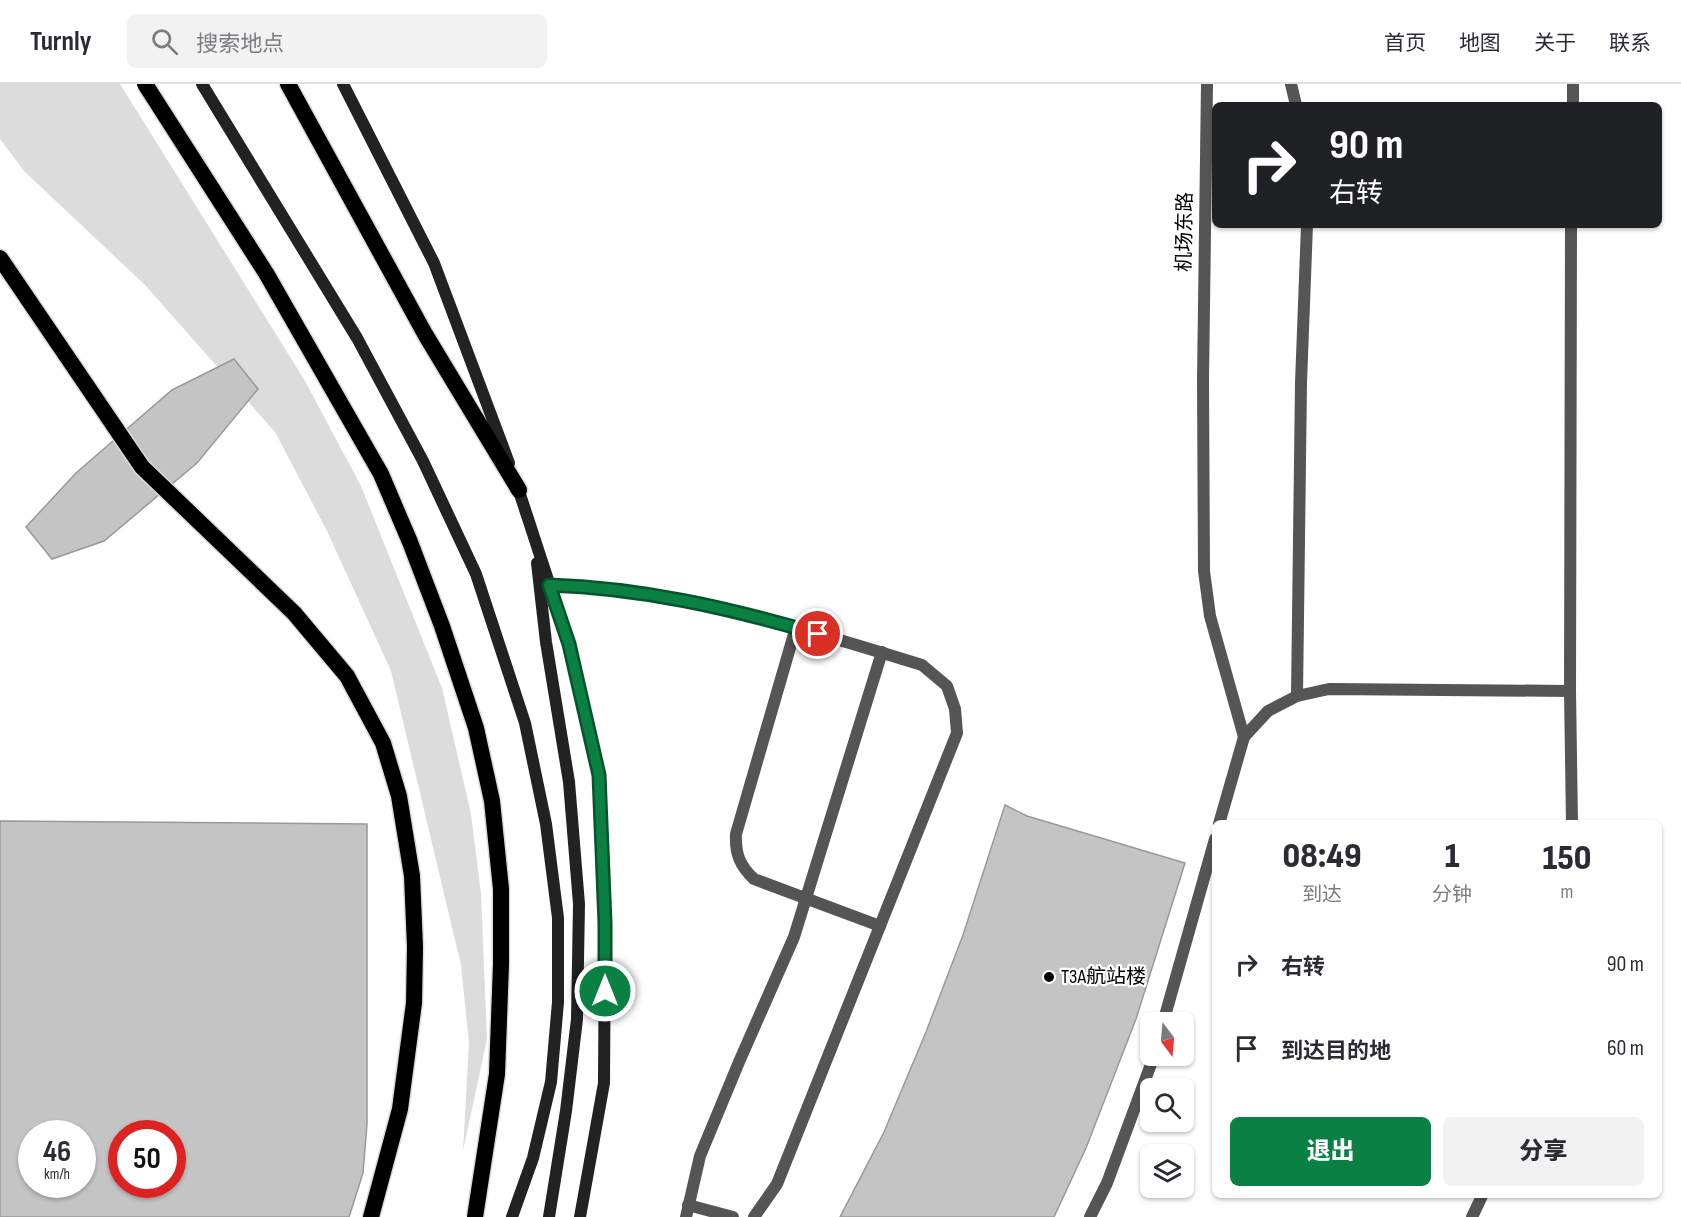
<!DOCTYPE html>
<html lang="zh">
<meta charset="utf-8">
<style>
body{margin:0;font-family:"Sofia Sans Condensed","Noto Sans SC",sans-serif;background:#f2f2f3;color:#2b2b33;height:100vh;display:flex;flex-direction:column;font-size:22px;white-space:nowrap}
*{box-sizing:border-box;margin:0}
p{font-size:20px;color:#7c7c81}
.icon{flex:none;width:33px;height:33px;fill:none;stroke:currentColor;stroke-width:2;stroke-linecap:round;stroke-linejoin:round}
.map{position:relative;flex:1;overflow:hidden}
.sheet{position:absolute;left:1212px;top:736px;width:450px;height:378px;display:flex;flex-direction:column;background:#fff;border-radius:9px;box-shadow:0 2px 4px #0004}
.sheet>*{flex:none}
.guide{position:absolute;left:1212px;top:18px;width:450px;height:126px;border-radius:9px;box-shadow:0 2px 4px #0004;background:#202124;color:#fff;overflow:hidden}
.needle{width:39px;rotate:164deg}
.fabs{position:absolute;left:1140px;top:928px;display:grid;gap:12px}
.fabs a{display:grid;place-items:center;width:54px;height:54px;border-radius:9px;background:#fff;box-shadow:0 2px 4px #0004;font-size:30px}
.speed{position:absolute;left:18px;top:1036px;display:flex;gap:12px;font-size:30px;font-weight:700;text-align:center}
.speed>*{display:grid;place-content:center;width:78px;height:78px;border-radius:50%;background:#fff;box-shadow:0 2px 4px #0004;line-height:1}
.speed small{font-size:15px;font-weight:400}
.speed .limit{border:9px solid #d22;background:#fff;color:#111}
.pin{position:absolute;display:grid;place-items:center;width:51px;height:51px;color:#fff;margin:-26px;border:3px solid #fff;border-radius:50%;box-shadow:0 2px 6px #0007}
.me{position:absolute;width:66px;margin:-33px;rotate:0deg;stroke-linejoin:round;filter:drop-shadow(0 0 4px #0008)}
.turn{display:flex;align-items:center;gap:21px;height:126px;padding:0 18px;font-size:27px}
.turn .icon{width:78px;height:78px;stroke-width:2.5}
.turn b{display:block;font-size:42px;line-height:51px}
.eta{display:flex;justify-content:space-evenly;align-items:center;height:102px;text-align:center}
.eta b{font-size:36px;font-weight:800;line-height:42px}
.action{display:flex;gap:12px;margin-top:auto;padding:12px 18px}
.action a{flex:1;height:69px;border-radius:9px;background:#0b8043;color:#fff;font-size:24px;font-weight:800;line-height:69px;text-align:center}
.action a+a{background:#f2f2f3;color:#2b2b33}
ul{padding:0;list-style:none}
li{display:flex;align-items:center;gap:18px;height:84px;padding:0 18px}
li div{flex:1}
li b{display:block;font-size:22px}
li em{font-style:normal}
header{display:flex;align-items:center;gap:36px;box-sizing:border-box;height:84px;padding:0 30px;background:#fff;border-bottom:2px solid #e1e1e2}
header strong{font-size:28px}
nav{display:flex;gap:33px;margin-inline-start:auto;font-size:21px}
.search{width:420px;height:54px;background:#f2f2f3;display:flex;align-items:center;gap:15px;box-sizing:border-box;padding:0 21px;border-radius:9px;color:#7c7c81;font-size:22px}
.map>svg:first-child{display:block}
</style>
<header>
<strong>Turnly</strong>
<div class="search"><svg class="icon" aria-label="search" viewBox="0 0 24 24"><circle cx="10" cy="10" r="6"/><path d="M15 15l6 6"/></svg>搜索地点</div>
<nav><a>首页</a><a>地图</a><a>关于</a><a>联系</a></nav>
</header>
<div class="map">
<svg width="1681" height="1133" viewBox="0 0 1681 1133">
<rect width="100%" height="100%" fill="#fff"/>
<polygon fill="#dcdcdc" points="0,0 120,0 305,297 361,402 442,604 471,730 481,810 487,955 463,1067 469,959 461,881 391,587 327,447 275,348 145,201 24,87 0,55"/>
<g fill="#c4c4c4" stroke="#999" stroke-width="1.5" fill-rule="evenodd">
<polygon points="234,275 258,305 197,379 104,457 52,475 26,443 76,389 172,306"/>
<polygon points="1005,721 1027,732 1185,779 1136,935 1086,1064 1054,1133 840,1133 884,1048 926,948 963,851"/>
<path d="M0,737L367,740V1040L363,1089L349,1133H0ZM32,1050H82V1101H32ZM122,1050H172V1101H122Z"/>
</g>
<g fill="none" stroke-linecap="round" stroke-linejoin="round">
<g stroke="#dbdbdb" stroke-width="19">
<g id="trunk">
<polyline points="288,0 425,250 519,406"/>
<polyline points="0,174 142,383 294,529 347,592 383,659 399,712 412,792 415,863 414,919 400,1025 371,1133"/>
</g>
</g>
<g stroke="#555" stroke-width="12">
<polyline points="1573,21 1573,0"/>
<polyline points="1571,141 1570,607 1572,740"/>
<polyline points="1203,296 1204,487 1210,532 1244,653"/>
<path d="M549,501C679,506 800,543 922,581L947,602L955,625L957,649L777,1100L754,1133"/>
<path d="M796,543L736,750C735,770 740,782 754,795L880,842"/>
<polyline points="1297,612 1301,299"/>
<polyline points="1219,740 1244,653 1268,627 1297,612 1329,605 1570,607"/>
<polyline points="1163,939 1215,755"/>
<polyline points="688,1121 733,1133"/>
<polyline points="686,1133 700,1072 739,978 794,853 882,568"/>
<polyline points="1090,1133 1107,1099 1154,972"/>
<polyline points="1472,1133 1482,1112"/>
</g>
<g stroke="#555" stroke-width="12">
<polyline points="1291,0 1296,21"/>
<polyline points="1203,296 1207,0"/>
<polyline points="1301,299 1307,141"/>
</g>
<g stroke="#222" stroke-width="12">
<polyline points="202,0 357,254 423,377 476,490 525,639 546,740 558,834 558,918 551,998 533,1074 512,1133"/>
<polyline points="343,0 434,179 509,379"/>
<polyline points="516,398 569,560 599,691 605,839 604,999 580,1133"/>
<polyline points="537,479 546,558 569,698 579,820 577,935 566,1027 549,1133"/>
</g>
<use href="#trunk" stroke="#000" stroke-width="16"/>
<g stroke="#dbdbdb" stroke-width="19" stroke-linecap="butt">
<polyline id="trunk-bridge" points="145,0 266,189 381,390 410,458 442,542 476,644 492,717 501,805 501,880 497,990 475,1133"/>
</g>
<use href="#trunk-bridge" stroke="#000" stroke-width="16"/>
</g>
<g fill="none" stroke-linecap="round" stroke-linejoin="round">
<g stroke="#07532c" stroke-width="15">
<path id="route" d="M605,907V839L599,691L569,560L549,501C642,504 729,524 818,550"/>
</g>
<use href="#route" stroke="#0b8043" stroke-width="10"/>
</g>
<circle fill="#000" stroke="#fff" stroke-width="2" cx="1049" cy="893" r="6"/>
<g text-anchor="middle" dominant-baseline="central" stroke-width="4.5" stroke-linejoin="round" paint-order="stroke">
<g font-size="20" fill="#000" stroke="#fff">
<text transform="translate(1185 148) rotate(-89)">机场东路</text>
</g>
<g font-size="20" fill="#000" stroke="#fff" text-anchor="start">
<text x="1061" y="893">T3A航站楼</text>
</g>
</g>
</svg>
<div class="fabs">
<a><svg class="needle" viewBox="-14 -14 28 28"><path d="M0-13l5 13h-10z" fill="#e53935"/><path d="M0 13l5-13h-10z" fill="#7c7c81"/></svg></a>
<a><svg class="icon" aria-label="search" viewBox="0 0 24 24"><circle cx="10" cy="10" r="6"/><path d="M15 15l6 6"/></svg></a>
<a><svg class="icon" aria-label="layers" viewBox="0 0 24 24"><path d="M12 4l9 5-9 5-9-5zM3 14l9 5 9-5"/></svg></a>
</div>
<div class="speed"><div>46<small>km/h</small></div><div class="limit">50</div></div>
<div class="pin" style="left:818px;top:550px;background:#d93025"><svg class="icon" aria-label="arrive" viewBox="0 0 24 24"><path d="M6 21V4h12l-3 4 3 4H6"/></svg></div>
<svg class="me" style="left:605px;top:907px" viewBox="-20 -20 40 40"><circle r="17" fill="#0b8043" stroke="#fff" stroke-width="3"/><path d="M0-11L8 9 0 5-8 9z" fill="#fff"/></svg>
<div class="guide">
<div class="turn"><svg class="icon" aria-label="right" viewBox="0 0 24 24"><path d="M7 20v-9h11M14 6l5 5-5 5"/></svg><div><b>90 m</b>右转</div></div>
</div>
<section class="sheet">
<div class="eta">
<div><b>08:49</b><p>到达</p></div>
<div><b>1</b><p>分钟</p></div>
<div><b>150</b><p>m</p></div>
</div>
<ul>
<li><svg class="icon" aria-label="right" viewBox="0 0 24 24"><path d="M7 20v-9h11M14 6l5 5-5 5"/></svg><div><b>右转</b></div><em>90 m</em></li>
<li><svg class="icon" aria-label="arrive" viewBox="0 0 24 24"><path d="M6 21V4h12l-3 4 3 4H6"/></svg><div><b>到达目的地</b></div><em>60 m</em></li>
</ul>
<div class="action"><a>退出</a><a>分享</a></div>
</section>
</div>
